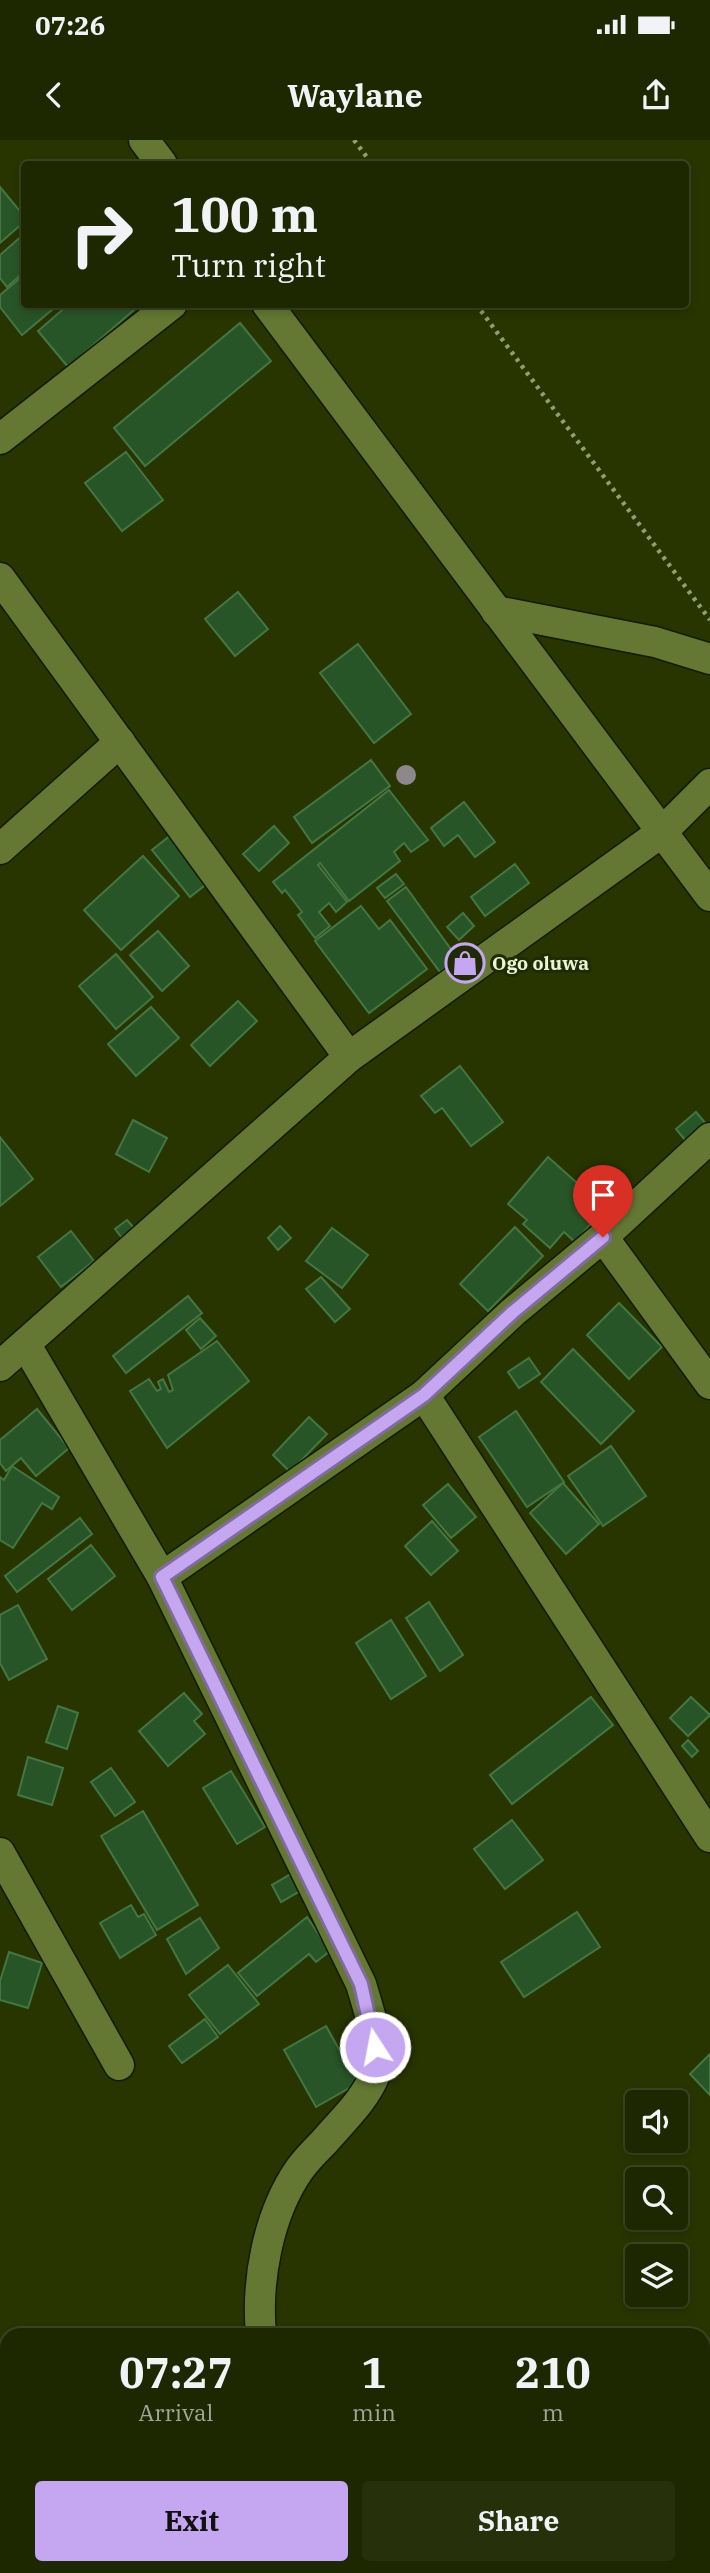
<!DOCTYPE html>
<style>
body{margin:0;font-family:"IBM Plex Serif",serif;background:#26300a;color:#f1f3f6;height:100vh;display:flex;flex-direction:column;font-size:26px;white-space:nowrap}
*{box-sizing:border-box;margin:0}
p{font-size:23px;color:#a1a699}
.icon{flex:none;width:38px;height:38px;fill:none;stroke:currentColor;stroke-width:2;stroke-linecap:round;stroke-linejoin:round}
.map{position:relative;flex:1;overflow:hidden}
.details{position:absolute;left:0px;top:2188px;width:710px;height:247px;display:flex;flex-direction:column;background:#1e2800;border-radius:21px 21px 0 0;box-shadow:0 4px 10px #0003,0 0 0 2px #3c4422}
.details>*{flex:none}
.guide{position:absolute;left:21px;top:21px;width:668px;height:147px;border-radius:7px;box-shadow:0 4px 10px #0003,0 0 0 2px #3c4422;background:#1e2800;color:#f1f3f6;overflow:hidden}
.buttons{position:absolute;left:625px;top:1950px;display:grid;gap:14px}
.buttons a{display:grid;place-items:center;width:63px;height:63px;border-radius:7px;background:#1e2800;box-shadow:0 4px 10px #0003,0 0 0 2px #3c4422;font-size:35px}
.pin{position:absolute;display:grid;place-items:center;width:60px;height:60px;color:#fff;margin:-72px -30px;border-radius:50% 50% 50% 0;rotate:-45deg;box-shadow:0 0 7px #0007}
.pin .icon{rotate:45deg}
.me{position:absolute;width:77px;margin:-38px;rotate:349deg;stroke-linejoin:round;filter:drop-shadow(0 0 5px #0008)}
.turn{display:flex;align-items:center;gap:24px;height:147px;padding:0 35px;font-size:32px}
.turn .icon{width:91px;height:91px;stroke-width:2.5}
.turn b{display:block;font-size:49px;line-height:60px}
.eta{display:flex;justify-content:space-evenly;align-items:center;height:119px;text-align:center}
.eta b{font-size:42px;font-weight:700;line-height:49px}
.cta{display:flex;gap:14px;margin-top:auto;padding:14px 35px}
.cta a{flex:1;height:80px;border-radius:7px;background:#c5a6f0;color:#111;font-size:28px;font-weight:700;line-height:80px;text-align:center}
.cta a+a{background:#26300a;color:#f1f3f6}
.status{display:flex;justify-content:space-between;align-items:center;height:49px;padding:0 35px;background:#1e2800;direction:ltr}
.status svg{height:19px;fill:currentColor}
header{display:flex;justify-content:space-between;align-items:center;height:91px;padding:0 35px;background:#1e2800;font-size:32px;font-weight:700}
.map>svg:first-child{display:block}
</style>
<div class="status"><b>07:26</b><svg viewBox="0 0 49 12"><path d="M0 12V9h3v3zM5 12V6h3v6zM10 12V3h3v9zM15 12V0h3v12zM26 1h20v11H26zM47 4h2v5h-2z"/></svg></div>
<header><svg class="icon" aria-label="back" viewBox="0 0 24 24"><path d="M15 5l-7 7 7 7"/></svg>Waylane<svg class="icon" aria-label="share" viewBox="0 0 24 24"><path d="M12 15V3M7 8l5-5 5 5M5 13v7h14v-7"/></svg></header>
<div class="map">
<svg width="710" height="2433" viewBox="0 0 710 2433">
<rect width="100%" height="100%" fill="#283500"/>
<g fill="#285527" stroke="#447642" stroke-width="2">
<polygon points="0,47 24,76 24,82 0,103"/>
<polygon points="24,94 24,132 7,147 0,138 0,115"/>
<polygon points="24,135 24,164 59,164 22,195 0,167 0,155"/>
<polygon points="69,164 131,164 135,169 68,227 38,191"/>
<polygon points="240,183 271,221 145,326 114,288"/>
<polygon points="126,312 163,360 122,391 85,343"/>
<polygon points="238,452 268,489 235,516 205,479"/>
<polygon points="358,504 411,574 374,603 320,533"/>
<polygon points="371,620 390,646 312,703 294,677"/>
<polygon points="389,650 428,700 411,712 404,703 394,712 400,721 349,761 320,723 318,725 347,762 336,772 329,763 319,772 330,786 315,798 298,775 302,772 285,750 282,753 273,742"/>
<polygon points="464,662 495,702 475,717 458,695 444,706 431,688"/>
<polygon points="274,686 289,703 259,731 243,714"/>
<polygon points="171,695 209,742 190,757 152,710"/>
<polygon points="143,716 179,756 121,810 84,770"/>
<polygon points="515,724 529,743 485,776 471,757"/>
<polygon points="396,734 404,744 385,758 377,748"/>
<polygon points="406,747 458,819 440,832 387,761"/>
<polygon points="361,766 379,789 390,780 427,829 369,873 315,801"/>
<polygon points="463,773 474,786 459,800 447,787"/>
<polygon points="158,791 189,826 162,851 130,815"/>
<polygon points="116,814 153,857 116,889 79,846"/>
<polygon points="238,861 257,881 210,926 191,905"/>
<polygon points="151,867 179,898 136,936 108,904"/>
<polygon points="460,926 503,982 471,1006 442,968 435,973 421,956"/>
<polygon points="696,972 707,985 686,1001 676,989"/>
<polygon points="133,980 167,998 149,1032 116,1014"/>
<polygon points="0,997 33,1039 0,1066"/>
<polygon points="548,1017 605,1068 575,1102 564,1092 550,1108 523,1084 527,1080 508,1064"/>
<polygon points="127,1080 134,1088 122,1098 115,1089"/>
<polygon points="280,1086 291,1098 278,1110 268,1098"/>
<polygon points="515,1087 543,1116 488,1171 460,1144"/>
<polygon points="332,1088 368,1115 342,1148 306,1121"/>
<polygon points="71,1091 94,1121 61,1147 38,1117"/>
<polygon points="321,1137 350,1169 335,1182 306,1149"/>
<polygon points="188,1156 202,1173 126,1233 113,1216"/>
<polygon points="619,1163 662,1207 629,1239 587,1195"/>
<polygon points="200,1178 216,1196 201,1209 186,1190"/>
<polygon points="217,1201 249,1241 167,1308 130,1251 149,1239 157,1251 161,1249 158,1242 163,1239 169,1252 173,1250 168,1235"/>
<polygon points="573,1209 634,1271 601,1304 541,1242"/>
<polygon points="529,1218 540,1234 519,1248 508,1232"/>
<polygon points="37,1269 69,1308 36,1336 21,1318 6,1331 0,1323 0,1300"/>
<polygon points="516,1271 564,1342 527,1367 479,1297"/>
<polygon points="309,1277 327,1294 290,1332 273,1315"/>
<polygon points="611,1306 646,1356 603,1386 568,1336"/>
<polygon points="12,1326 59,1357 52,1369 42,1363 13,1408 0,1400 0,1337 4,1340"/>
<polygon points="563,1343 599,1384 566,1414 530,1373"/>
<polygon points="448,1344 476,1377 451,1398 423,1365"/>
<polygon points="80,1378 92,1394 17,1452 5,1436"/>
<polygon points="432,1381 458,1411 431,1435 405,1406"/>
<polygon points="91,1405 115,1436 72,1470 48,1439"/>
<polygon points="429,1462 463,1515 440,1531 406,1478"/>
<polygon points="18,1465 47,1519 9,1540 0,1523 0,1475"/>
<polygon points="391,1480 426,1536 391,1559 356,1503"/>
<polygon points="184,1553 202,1574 194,1581 205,1594 168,1626 139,1591"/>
<polygon points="591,1557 613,1585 512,1664 490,1635"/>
<polygon points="691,1557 710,1575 688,1596 670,1578"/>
<polygon points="58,1566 78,1573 67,1609 46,1602"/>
<polygon points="688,1600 698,1611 692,1617 682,1606"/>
<polygon points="28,1617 63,1628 52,1665 18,1655"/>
<polygon points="111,1628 135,1662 115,1676 91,1642"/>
<polygon points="231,1631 265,1687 237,1704 203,1648"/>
<polygon points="143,1671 198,1765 157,1790 101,1696"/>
<polygon points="512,1680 543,1720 505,1749 474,1709"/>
<polygon points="291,1734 300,1751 281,1762 272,1745"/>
<polygon points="131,1765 138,1777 144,1774 156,1795 120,1818 100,1783"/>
<polygon points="577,1772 600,1807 524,1857 501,1822"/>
<polygon points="307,1777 330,1811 316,1822 309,1814 257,1856 238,1833"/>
<polygon points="200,1778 219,1808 186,1834 167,1799"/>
<polygon points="9,1812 42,1823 28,1868 0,1860 0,1841"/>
<polygon points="228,1825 259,1864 220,1894 189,1855"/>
<polygon points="205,1879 218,1897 182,1923 169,1906"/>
<polygon points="326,1886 358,1943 316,1967 284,1910"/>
<polygon points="710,1914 710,1955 690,1934"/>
</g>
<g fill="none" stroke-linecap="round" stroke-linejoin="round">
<g stroke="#131b00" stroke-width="33">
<g id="minor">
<polyline points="144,0 162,24"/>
<polyline points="267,164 710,756"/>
<polyline points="0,299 172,164"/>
<polyline points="0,438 349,917"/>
<polyline points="496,471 655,502 710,519"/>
<polyline points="0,709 120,602"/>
<polyline points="603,1097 710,1244"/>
<path d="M26,1205L162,1437L361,1844C368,1868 383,1910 375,1934C366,1959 341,1982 324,2002C315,2011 306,2020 299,2030C268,2075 256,2141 261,2194"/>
<polyline points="0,1226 349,917 662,692 710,644"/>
<polyline points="424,1255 710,1697"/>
<polyline points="162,1437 424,1255 513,1172 603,1097 710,998"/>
<polyline points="0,1713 119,1925"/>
<polyline points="327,2427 329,2433"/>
</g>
</g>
<g stroke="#919e72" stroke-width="4.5" stroke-dasharray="3.5 5" stroke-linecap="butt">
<polyline points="354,0 372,24"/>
<polyline points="476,164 710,480"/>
</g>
<use href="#minor" stroke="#647834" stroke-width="30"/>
</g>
<circle fill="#8d888b" cx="406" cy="635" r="10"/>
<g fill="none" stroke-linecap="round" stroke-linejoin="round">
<g stroke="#806c9c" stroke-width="18">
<polyline id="route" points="375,1907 361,1844 162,1437 424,1255 513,1172 603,1097"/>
</g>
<use href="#route" stroke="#c5a6f0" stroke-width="12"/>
</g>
<defs>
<g id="shop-ring" transform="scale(2.0125)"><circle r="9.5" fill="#202a05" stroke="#c5a6f0" stroke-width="1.5"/><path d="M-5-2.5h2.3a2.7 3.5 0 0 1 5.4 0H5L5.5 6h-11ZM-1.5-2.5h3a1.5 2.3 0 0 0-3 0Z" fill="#c5a6f0"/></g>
</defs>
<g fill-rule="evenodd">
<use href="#shop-ring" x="465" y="823"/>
</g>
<g text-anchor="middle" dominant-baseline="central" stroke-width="6" stroke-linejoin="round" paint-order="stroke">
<g font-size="19" font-weight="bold" fill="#eaf6d3" stroke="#202a05" text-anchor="start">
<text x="492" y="823">Ogo oluwa</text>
</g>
</g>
</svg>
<div class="buttons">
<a><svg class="icon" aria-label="sound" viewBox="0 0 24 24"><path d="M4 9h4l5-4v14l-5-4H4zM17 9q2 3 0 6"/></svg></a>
<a><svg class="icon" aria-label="search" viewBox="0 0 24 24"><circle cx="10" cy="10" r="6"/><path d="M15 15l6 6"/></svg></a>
<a><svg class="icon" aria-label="layers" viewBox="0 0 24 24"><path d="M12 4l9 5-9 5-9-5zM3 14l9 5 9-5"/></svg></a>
</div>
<div class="pin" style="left:603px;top:1097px;background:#d93025"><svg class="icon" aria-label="arrive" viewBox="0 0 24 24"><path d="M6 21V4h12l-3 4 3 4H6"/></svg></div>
<svg class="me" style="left:375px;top:1907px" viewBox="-20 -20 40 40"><circle r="17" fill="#c5a6f0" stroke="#fff" stroke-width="3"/><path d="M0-11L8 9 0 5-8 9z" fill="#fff"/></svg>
<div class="guide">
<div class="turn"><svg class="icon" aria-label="right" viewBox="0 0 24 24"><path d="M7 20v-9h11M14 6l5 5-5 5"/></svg><div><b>100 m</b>Turn right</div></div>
</div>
<section class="details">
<div class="eta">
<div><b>07:27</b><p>Arrival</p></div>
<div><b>1</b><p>min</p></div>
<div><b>210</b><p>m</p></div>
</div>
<div class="cta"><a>Exit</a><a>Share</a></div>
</section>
</div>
